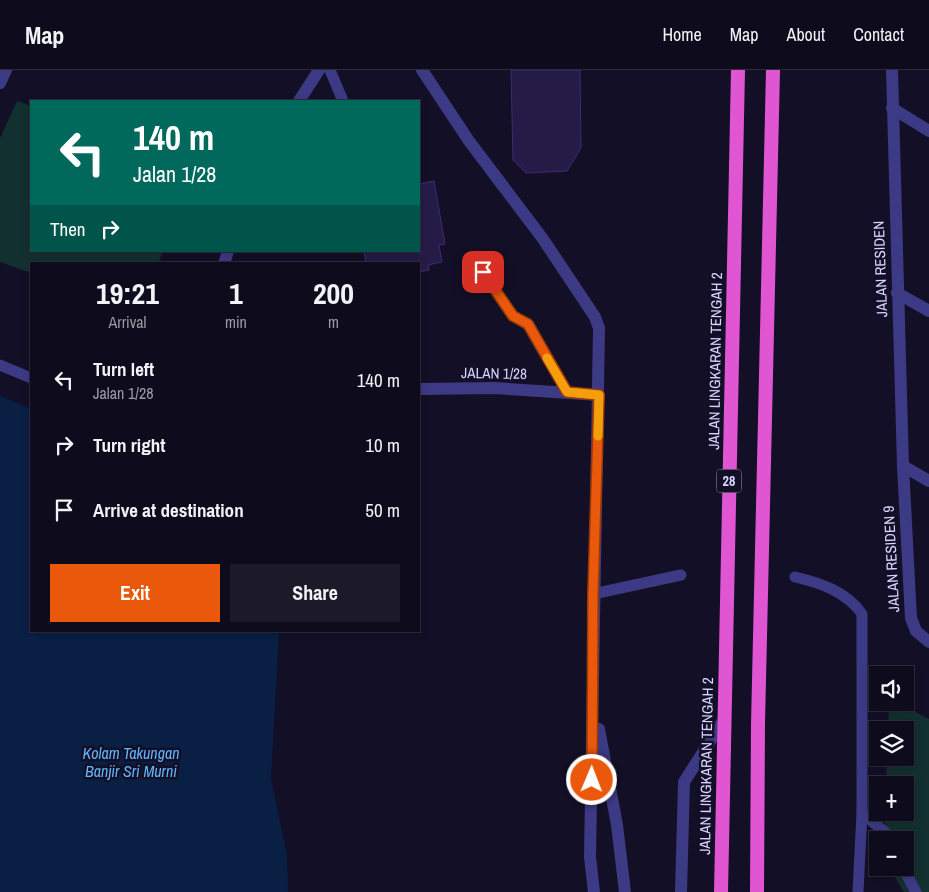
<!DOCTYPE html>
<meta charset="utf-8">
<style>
body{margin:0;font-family:"Archivo Narrow",sans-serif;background:#1c1929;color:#f1f3f6;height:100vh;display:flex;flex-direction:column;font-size:19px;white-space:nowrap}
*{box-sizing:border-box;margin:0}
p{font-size:16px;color:#9b9ba3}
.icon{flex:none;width:28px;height:28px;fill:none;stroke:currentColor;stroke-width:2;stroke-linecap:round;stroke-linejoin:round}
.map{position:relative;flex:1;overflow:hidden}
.side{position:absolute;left:30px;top:192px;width:390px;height:370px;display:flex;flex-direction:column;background:#0e0b1c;border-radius:0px;box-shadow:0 2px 8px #0003,0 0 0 1px #2e2b3b}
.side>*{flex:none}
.banner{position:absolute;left:30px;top:30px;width:390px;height:152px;border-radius:0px;box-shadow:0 2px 8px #0003,0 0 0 1px #2e2b3b;background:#00695c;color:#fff;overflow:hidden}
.tools{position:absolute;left:869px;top:596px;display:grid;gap:10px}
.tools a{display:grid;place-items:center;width:45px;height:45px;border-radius:0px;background:#0e0b1c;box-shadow:0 2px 8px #0003,0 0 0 1px #2e2b3b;font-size:25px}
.pin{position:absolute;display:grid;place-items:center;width:42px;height:42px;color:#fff;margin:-21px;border-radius:10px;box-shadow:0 2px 8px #0006}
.me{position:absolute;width:55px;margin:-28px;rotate:1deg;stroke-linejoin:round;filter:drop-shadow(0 0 4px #0008)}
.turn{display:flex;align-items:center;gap:18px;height:105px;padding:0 20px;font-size:22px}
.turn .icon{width:65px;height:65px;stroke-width:2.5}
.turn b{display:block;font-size:35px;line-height:42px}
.then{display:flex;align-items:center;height:48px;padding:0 20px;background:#0003;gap:10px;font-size:19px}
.eta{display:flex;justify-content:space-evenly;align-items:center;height:85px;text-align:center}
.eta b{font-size:30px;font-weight:700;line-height:35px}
.action{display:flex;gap:10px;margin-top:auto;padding:10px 20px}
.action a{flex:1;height:58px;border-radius:0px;background:#ea580c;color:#fff;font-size:20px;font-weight:700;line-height:58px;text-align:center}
.action a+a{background:#1c1929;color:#f1f3f6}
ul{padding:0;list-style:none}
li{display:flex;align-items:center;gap:15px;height:65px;padding:0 20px}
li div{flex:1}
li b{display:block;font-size:19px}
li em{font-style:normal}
header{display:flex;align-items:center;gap:30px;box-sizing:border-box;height:70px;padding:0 25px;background:#0e0b1c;border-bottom:1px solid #2e2b3b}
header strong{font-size:24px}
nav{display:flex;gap:28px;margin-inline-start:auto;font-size:18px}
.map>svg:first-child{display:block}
</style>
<header>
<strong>Map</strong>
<nav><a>Home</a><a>Map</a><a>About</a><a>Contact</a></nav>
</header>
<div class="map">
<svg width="929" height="822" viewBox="0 0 929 822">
<rect width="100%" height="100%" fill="#130f26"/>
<g fill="#12302f">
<polygon points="17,31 31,36 31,181 163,181 158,194 31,194 31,203 0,192 0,68"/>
<polygon points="889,633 898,633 929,649 929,822 904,822 889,798 905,798 905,770 884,770 885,743 905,742 905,715 886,715 887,688 905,688 905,660 888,660"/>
</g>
<polygon fill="#0a1f44" points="0,326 31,339 31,561 279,561 271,709 287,785 288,822 0,822"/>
<g fill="#241b47" stroke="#3b2d73">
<polygon points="511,0 580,0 581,78 567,101 526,103 513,90"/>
<polygon points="434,111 445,174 439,175 442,192 428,195 429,200 419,202 419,194 366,194 364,181 419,181 419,114"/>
</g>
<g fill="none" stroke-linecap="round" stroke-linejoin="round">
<g stroke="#3d3a85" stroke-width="11">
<polyline points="330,0 343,31"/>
<polyline points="483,202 513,246 528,255 567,322"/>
<polyline points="0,295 31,308"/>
<path d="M795,507C821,513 847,522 862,544V743L858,822"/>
<polyline points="593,524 681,505"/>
<polyline points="862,743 886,763 889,770"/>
<polyline points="903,798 916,822"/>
</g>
<g stroke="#3d3a85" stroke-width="12">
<polyline points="422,0 469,71 543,169 595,247 599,258 590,787 594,822"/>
<polyline points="892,0 903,396 911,548 916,561 929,572"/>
<polyline points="0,13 6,0"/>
<polyline points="299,31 319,0"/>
<polyline points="892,38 929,61"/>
<polyline points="224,194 228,181"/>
<polyline points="897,223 929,241"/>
<polyline points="419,319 494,318 599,325"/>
<polyline points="903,396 929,411"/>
<polyline points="599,659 617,755 625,822"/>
<polyline points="681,822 684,712 723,651"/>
</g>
<g stroke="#e055d1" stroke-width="14">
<polyline points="721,822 738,0"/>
<polyline points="757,822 758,654 773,0"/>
</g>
</g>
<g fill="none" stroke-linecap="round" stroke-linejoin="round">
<g stroke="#983908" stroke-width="12">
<polyline id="route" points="483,202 513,246 528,254 567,322 599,325 593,524 592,710"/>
</g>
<use href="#route" stroke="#ea580c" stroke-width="9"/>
<polyline stroke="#f59e0b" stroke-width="9" points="547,288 567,322 599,325 598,366"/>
</g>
<g text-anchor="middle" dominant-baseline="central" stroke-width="5" stroke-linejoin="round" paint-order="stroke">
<rect fill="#130f26" stroke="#9e99be" stroke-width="1" x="716.5" y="399.5" width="25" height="23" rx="4"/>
<g font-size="14" font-weight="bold" fill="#d9d4ff">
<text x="729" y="411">28</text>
</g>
<g font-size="15" fill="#d9d4ff" stroke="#130f26">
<text transform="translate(880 199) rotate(-92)">JALAN RESIDEN</text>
<text transform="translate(715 291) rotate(-89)">JALAN LINGKARAN TENGAH 2</text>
<text transform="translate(494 303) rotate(1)">JALAN 1/28</text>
<text transform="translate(891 489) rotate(-93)">JALAN RESIDEN 9</text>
<text transform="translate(706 696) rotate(-89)">JALAN LINGKARAN TENGAH 2</text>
</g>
<g font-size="16" font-style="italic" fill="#62b6ff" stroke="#130f26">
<text x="131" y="683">Kolam Takungan<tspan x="131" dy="18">Banjir Sri Murni</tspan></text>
</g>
</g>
</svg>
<div class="tools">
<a><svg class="icon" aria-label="sound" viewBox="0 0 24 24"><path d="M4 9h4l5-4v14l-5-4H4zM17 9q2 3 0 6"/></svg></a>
<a><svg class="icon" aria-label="layers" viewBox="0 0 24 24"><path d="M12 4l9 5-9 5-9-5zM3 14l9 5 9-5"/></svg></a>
<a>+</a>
<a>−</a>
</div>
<div class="pin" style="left:483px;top:202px;background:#d93025"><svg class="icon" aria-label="arrive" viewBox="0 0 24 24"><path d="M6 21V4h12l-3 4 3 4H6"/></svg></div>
<svg class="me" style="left:592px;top:710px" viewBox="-20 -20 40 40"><circle r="17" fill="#ea580c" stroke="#fff" stroke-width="3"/><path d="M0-11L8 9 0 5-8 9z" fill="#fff"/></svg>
<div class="banner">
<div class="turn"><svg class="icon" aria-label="left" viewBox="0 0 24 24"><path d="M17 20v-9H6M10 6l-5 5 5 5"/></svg><div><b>140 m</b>Jalan 1/28</div></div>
<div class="then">Then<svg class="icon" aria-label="right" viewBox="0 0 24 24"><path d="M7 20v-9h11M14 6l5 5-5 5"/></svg></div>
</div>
<section class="side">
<div class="eta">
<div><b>19:21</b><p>Arrival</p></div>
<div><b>1</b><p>min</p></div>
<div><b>200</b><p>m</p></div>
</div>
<ul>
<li><svg class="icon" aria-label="left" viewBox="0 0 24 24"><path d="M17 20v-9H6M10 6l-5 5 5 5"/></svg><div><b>Turn left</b><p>Jalan 1/28</p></div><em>140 m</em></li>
<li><svg class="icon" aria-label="right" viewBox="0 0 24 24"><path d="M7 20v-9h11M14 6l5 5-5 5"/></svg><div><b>Turn right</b></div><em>10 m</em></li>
<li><svg class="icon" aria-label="arrive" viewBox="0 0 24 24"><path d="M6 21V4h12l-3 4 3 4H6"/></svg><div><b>Arrive at destination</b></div><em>50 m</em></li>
</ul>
<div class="action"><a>Exit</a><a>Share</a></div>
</section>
</div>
